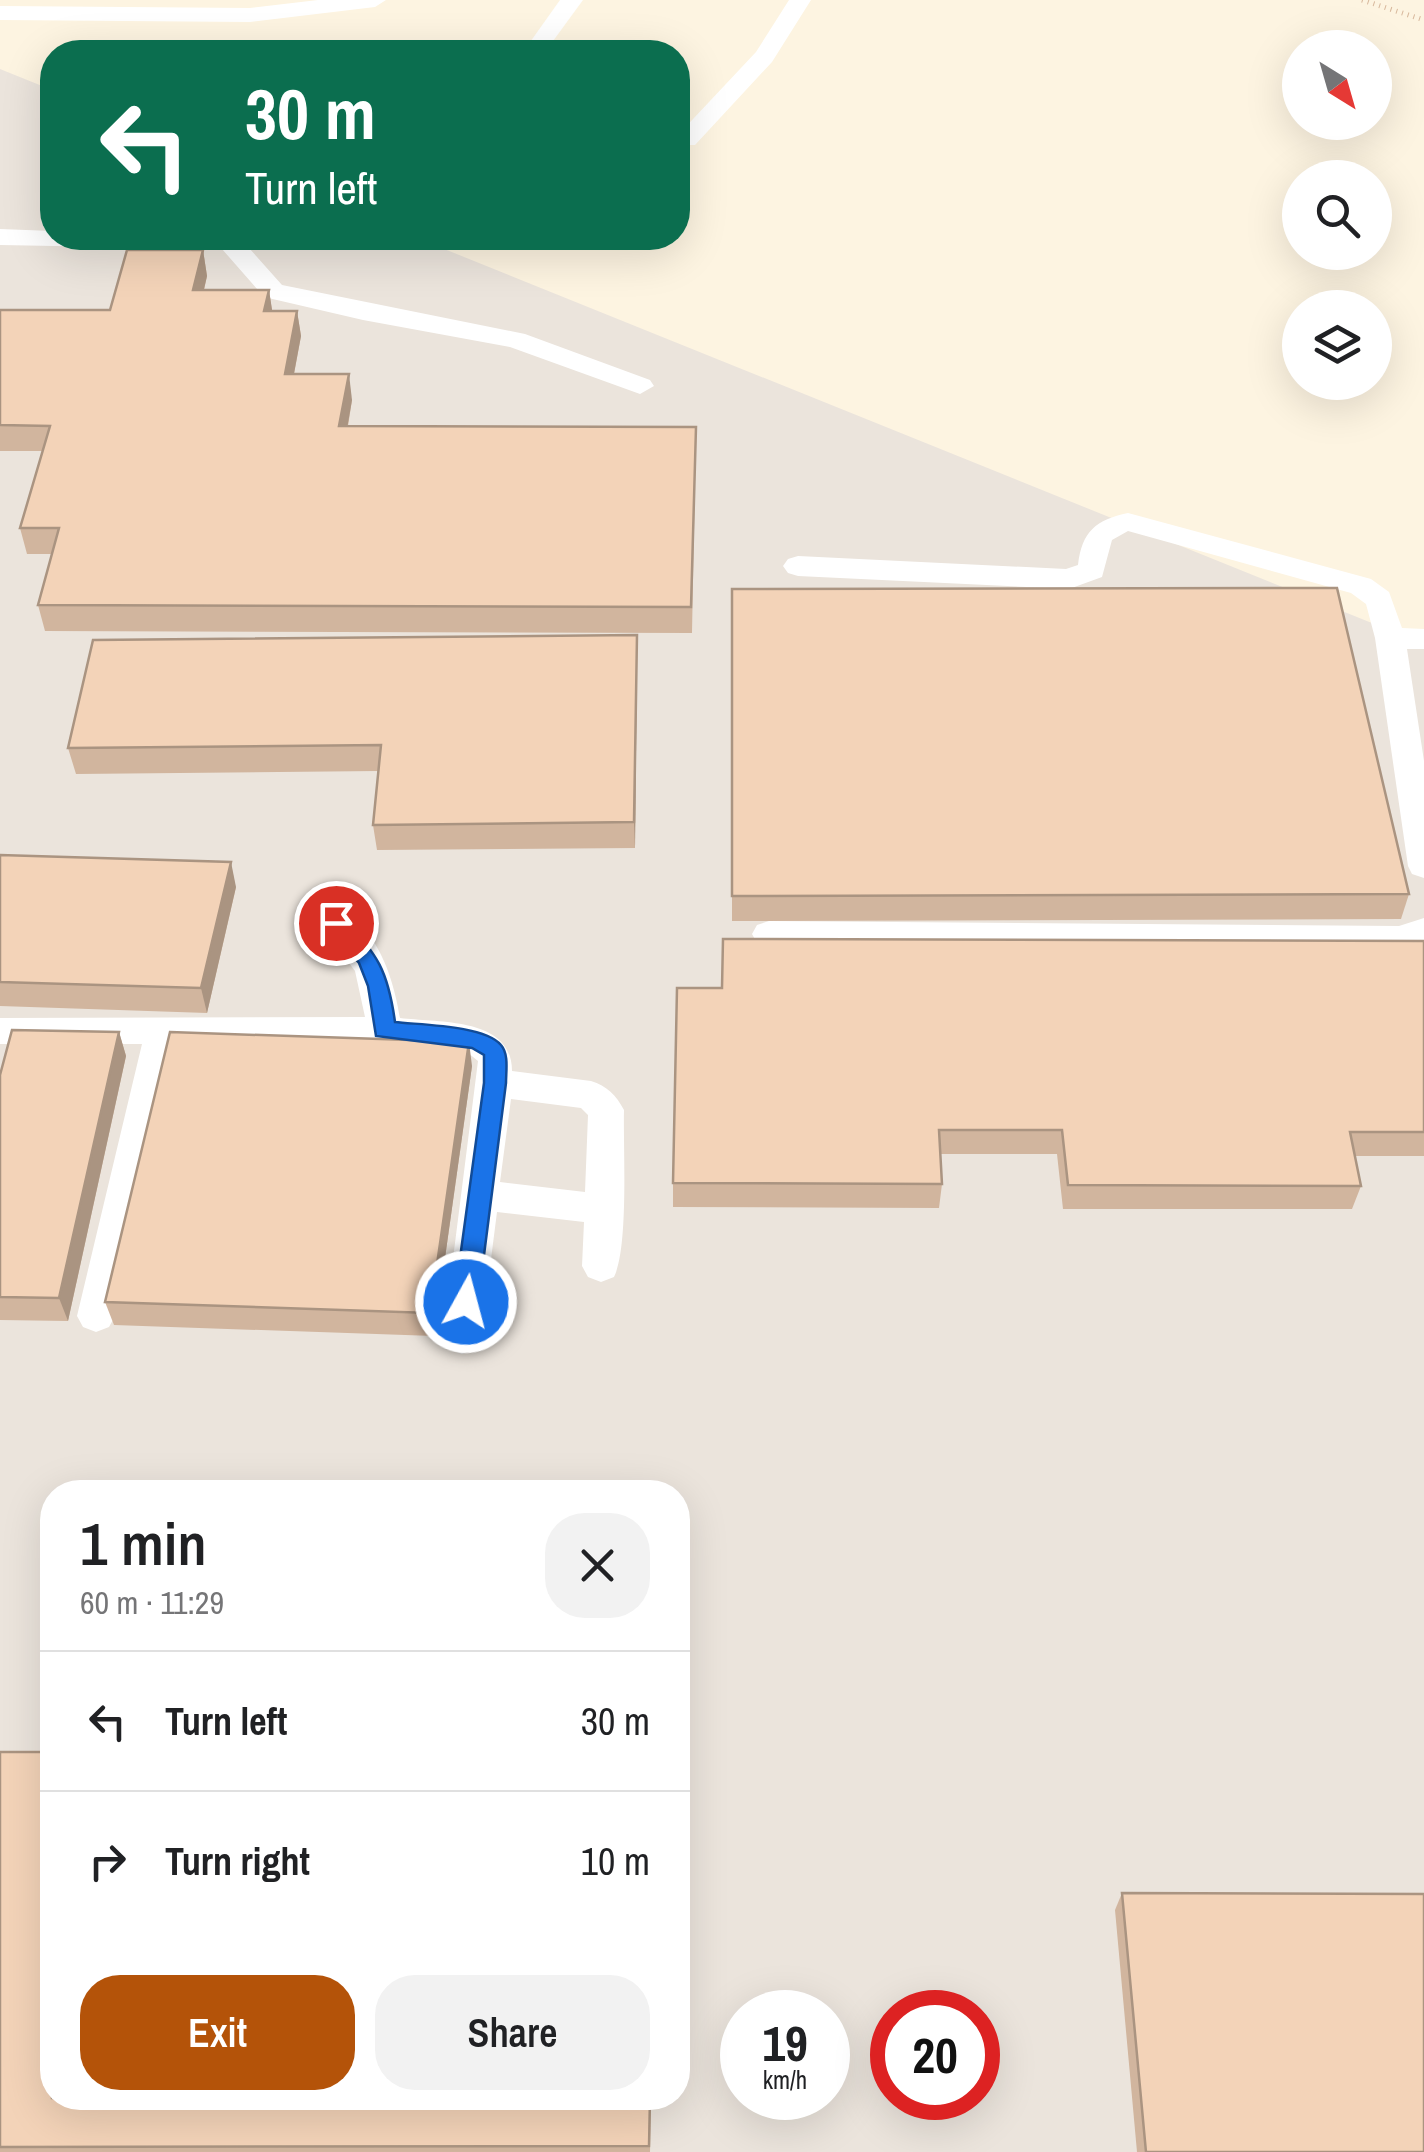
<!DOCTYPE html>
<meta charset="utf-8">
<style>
body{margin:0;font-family:"Archivo Narrow",sans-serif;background:#f2f2f2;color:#202124;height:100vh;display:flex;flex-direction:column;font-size:38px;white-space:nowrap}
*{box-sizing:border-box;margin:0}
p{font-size:32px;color:#757577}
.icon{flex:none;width:55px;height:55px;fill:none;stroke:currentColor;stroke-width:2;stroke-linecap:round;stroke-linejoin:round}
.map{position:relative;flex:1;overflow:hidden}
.panel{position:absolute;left:40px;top:1480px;width:650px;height:630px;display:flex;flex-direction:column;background:#fff;border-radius:40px;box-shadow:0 10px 40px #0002}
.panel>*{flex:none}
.banner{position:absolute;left:40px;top:40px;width:650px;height:210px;border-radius:40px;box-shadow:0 10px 40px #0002;background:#0b6e4f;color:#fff;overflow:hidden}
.needle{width:65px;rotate:143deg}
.fabs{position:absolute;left:1282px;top:30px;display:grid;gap:20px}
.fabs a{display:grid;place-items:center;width:110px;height:110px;border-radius:50%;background:#fff;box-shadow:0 10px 40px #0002;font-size:50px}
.speed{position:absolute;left:720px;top:1990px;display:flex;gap:20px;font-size:50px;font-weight:700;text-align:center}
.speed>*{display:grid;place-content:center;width:130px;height:130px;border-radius:50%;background:#fff;box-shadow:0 10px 40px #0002;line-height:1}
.speed small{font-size:25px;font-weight:400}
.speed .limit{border:15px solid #d22;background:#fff;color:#111}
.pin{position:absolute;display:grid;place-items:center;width:85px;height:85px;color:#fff;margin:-42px;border:5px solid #fff;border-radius:50%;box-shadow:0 2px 10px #0007}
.me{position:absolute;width:110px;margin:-55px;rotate:7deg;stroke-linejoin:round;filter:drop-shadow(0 0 8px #0008)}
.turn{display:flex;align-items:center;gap:35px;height:210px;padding:0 40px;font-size:45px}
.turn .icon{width:130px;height:130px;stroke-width:2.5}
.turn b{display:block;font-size:70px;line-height:85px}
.round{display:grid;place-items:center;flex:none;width:105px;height:105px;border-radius:40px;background:#f2f2f2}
.headline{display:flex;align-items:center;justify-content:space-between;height:170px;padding:0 40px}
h1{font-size:60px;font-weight:600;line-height:75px}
.action{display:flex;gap:20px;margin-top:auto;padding:20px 40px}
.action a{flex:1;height:115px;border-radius:40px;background:#b45309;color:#fff;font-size:40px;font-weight:600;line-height:115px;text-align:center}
.action a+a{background:#f2f2f2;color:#202124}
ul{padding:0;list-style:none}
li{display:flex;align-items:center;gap:30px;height:140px;padding:0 40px;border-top:2px solid #e0e0e0}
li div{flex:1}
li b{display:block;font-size:38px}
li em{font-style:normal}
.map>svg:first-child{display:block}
</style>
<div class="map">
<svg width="1424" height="2152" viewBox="0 0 1424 2152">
<rect width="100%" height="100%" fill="#fdf4e1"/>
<path fill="#ebe4dc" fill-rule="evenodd" d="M0,69L52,90V238H417L1424,644V2152H0ZM52,1492H678V2098H52ZM742,2012H828V2098H742ZM892,2012H978V2098H892Z"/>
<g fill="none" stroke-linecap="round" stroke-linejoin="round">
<polyline stroke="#d7b79b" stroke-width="5" stroke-dasharray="1 5" stroke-linecap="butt" points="1362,0 1424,20"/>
<g fill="#fff" fill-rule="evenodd">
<polygon points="318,0 386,0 375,7 250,22 0,20 0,6 250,8"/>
<polygon points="560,0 583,0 545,52 523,52"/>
<polygon points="789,0 811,0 772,62 695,145 678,145 678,135 756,52"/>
<polygon points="0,229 52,231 52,238 299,238 296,243 249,248 282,285 525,334 650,380 654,386 640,394 510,347 363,320 264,297 222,249 0,245"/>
<path d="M1128,513L1371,579L1389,592L1402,628L1424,629V649H1407L1424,761V878L1412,874L1408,866L1375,638L1366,604L1351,593L1128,531L1112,540L1102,577L1069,589L798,576L788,573L783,566L788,559L798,556L1066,569L1078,565C1082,531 1096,520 1128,513Z"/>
<path d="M336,911C377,923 394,980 400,1018C440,1023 512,1017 512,1071L591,1081C607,1086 616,1095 624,1110C623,1148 629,1247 614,1277L601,1282L588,1277L582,1266L584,1222L497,1212L481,1338L475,1349L462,1354L449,1349L443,1338L478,1061L468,1053L384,1043L177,1044L115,1316L109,1327L96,1332L83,1327L77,1316L142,1044H0V1018L365,1017L355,971L319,923L324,914ZM511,1099L581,1108L588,1115L585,1192L500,1182Z"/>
<polygon points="1424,918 1424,944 1400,952 769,947 757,943 752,934 757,925 769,921 1399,926"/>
</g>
</g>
<g fill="#d1b59e">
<polygon points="203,250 207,276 204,290 269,290 272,311 297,311 301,336 294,374 352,400 348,426 696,427 692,633 45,631 38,605 52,554 27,554 20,528 42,451 0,451 0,310 110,310"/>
<polygon points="732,589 1409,894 1401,919 732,921"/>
<polygon points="637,635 635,848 377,850 373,825 378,771 76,774 68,748"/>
<polygon points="0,855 236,887 207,1013 0,1006"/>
<polygon points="1424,941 1424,1156 1355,1156 1361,1186 1352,1209 1063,1209 1057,1154 940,1154 942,1184 939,1208 673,1207 673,1183 722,988"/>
<polygon points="119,1032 126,1056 68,1321 0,1320 0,1075"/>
<polygon points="472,1066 434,1336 114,1325 105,1302"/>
<polygon points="0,1752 651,2098 650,2152 0,2152"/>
<polygon points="1122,1893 1424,2152 1137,2152 1115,1910"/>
</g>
<g fill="#aa9481">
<polygon points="203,250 207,276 198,315 193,290"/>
<polygon points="269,290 273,316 264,311"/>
<polygon points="297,311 301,336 289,400 285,374"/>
<polygon points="349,374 352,400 343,452 339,426"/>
<polygon points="637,635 637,660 635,848 634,822"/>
<polygon points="231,862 236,887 207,1013 201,988"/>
<polygon points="119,1032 126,1056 68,1321 59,1298"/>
<polygon points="469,1042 472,1066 434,1336 430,1313"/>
</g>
<g fill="#f3d3b8" stroke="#aa9481" stroke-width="2.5">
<polygon points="572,47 602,52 569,52"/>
<polygon points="127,250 203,250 193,290 269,290 264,311 297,311 285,374 349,374 339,426 696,427 691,607 38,605 59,528 20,528 50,426 0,425 0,310 110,310"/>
<polygon points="1337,588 1409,894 732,896 732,589"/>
<polygon points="637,635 634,822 373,825 381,745 68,748 93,640"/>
<polygon points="0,855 231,862 201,988 0,982"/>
<polygon points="723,939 1424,941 1424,1132 1350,1132 1361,1186 1068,1185 1062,1130 939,1130 942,1184 673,1183 677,988 722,988"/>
<polygon points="12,1030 119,1032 59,1298 0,1297 0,1075"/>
<polygon points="170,1032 469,1042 430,1313 105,1302"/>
<polygon points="0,1752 52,1752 52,2098 650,2098 649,2146 0,2147"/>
<polygon points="1122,1893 1424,1894 1424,2152 1146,2152"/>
</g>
<path fill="#1a73e8" stroke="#114b97" stroke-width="2.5" d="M336,915L343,917C378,955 388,971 395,1022C420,1025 484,1025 501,1045C509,1054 506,1071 506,1083L478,1302L475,1310L466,1313L458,1310L454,1302L484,1083V1055L472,1048L376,1036L368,986L359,963L325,923Z"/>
</svg>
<div class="fabs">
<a><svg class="needle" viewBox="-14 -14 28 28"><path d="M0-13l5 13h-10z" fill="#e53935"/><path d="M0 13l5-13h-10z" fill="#757577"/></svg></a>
<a><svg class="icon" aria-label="search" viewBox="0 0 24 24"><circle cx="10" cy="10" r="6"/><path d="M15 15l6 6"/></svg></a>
<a><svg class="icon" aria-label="layers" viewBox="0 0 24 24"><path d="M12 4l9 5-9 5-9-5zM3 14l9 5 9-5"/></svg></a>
</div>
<div class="speed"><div>19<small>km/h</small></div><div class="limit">20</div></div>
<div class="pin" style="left:336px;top:923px;background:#d93025"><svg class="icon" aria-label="arrive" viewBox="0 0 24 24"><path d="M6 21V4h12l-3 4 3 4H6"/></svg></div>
<svg class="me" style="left:466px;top:1302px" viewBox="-20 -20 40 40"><circle r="17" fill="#1a73e8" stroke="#fff" stroke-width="3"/><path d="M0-11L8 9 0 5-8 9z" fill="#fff"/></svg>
<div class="banner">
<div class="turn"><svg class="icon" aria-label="left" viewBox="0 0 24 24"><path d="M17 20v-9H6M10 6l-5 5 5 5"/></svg><div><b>30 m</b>Turn left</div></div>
</div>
<section class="panel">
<div class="headline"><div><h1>1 min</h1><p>60 m · 11:29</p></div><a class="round"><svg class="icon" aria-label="close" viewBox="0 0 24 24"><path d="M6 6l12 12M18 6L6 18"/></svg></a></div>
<ul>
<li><svg class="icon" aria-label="left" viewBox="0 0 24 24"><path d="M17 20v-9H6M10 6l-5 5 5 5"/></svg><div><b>Turn left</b></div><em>30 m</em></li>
<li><svg class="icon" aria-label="right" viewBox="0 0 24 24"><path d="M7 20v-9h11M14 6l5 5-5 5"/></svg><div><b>Turn right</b></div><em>10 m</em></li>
</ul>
<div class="action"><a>Exit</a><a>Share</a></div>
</section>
</div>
